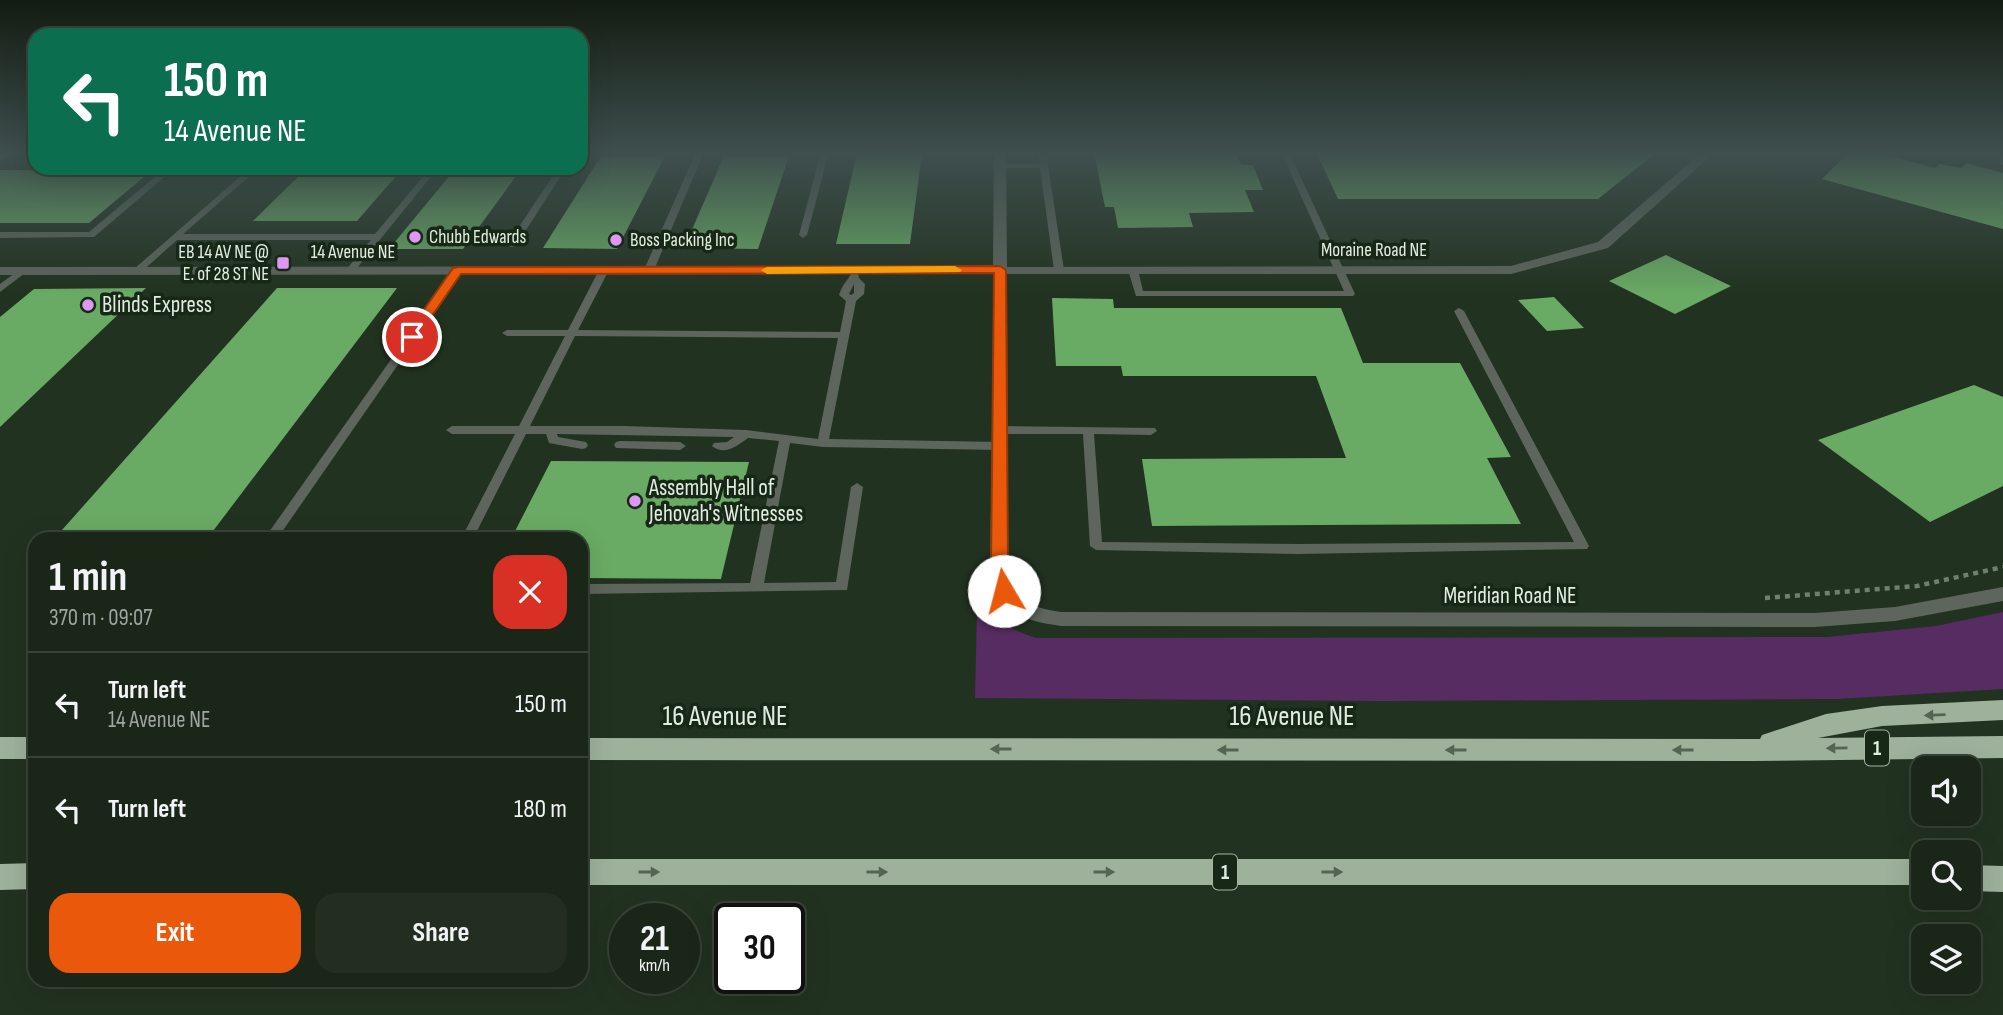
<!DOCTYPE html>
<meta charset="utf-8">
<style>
body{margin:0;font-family:"Sofia Sans Condensed",sans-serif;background:#232e21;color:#f1f3f6;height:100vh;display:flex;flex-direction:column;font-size:26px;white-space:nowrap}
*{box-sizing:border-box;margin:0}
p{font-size:23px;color:#9fa5a2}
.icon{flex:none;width:38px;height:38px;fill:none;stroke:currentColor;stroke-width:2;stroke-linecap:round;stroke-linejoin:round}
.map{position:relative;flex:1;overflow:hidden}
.side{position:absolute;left:28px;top:532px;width:560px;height:455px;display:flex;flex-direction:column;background:#1a2618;border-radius:21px;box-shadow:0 7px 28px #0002,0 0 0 2px #384337}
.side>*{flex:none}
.hud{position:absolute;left:28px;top:28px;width:560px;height:147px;border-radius:21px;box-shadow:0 7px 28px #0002,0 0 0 2px #384337;background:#0b6e4f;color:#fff;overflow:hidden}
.tools{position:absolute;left:1911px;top:756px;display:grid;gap:14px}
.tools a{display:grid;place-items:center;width:70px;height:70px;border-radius:14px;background:#1a2618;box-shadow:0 7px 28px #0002,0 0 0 2px #384337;font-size:35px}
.speed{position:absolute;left:609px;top:903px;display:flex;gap:14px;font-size:35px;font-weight:700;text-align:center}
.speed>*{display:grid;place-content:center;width:91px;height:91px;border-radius:50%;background:#1a2618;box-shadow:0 7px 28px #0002,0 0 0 2px #384337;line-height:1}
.speed small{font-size:18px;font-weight:400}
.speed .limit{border:4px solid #111;border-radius:10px;background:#fff;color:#111}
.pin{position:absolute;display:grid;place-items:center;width:60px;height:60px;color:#fff;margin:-30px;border:4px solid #fff;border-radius:50%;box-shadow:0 2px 7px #0007}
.me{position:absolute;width:77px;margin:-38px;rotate:352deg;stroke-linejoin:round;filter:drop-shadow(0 0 5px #0008)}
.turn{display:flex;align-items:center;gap:24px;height:147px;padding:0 21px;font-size:32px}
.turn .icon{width:91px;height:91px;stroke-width:2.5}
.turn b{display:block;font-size:49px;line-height:60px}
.round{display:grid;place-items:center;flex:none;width:74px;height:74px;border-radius:21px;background:#232e21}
.head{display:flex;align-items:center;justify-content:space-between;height:119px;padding:0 21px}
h1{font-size:42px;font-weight:700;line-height:52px}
.button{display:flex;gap:14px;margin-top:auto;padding:14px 21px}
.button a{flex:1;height:80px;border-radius:21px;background:#ea580c;color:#fff;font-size:28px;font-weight:700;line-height:80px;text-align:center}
.button a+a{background:#232e21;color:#f1f3f6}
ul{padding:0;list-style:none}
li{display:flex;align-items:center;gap:21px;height:105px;padding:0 21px;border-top:2px solid #384337}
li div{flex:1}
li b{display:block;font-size:26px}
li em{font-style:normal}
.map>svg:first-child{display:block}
</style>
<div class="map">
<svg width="2003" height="1015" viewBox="0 0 2003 1015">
<rect width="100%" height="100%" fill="#223220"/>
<path fill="#572c62" d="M988,609C1003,626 1016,632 1037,638L1827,637L1936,626L2003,612V689L1837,699L1383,701L975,698L977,610Z"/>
<g fill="#69aa64">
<polygon points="1094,152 1236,152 1241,165 1253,165 1263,190 1245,190 1254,212 1189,213 1193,227 1118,228 1114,207 1105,207"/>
<polygon points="1316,152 1657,152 1598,199 1338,199"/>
<polygon points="1849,152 1877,152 1935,168 1939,164 1962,168 1966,163 2003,173 2003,229 1822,179"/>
<polygon points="857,153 922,153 910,244 836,244"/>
<polygon points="601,156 665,156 617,249 543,248"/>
<polygon points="724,156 789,156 758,249 684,248"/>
<polygon points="307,168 403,168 357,221 253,221"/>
<polygon points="456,168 522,168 463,249 389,249"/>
<polygon points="0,170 152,170 89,223 0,223"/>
<polygon points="1666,255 1731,286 1675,314 1609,281"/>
<polygon points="146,288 0,427 0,317 34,289"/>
<polygon points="277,288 397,288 207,539 54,539"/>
<polygon points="1554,297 1584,328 1547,331 1518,300"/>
<polygon points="1052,298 1113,299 1114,308 1341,308 1363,363 1460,363 1511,457 1487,458 1521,524 1152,526 1142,459 1346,458 1316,376 1123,376 1121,366 1056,366"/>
<polygon points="1974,385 2003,397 2003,486 1930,522 1818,440"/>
<polygon points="551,461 749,462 721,579 581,578 581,539 511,539"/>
</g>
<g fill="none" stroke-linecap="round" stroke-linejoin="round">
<polyline stroke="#717f6f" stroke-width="4.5" stroke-dasharray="5 5" stroke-linecap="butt" points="1765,598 1917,586 2003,567"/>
<g fill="#5d655c" fill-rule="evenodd">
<polygon points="4,152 14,152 0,161 0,155"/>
<polygon points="696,152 704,152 654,270 649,273 646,272 644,270"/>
<polygon points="821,152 829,152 807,235 803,238 799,235"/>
<polygon points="1038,152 1046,152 1064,270 1059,273 1054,270 1040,168 1000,168 996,166 1000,164 1040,164"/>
<polygon points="1281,152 1289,152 1355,294 1353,296 1136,296 1128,270 1133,267 1138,270 1143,291 1344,291"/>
<polygon points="2000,157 2003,157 2003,165 1999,163"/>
<polygon points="250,168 259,168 183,234 375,234 430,168 438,168 353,273 347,273 345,271 371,240 177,240 140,273 134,273 134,269"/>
<polygon points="558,168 566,168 515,247 509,247 507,245"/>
<polygon points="162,171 169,173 94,237 0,238 0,232 89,232"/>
<path d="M604,267L609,270L578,330L840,332L846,301L839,295C843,283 847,282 852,272H858L859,278L865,284L864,294L856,301L829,439L1000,442L1006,446L1000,450L823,447L790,443L764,583L836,582L851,487L857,483L863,487L847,590L581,594V584L750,583L779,441L748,438C737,446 725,456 712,446L714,443L727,442L734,437L557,434L558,437L586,442L588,445L586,448L582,449L549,443L546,434H526L473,539H461L515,434H452L446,430L452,426H519L565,336H507L502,333L507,330H568L599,270ZM854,284V293L851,295L849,294ZM575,336L838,338L818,439L746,430L624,426H530Z"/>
<polygon points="22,268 25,269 25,273 0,292 0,284"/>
<polygon points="458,268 463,271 277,539 264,539 455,269"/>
<polygon points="1459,308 1464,311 1589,546 1587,549 1298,554 1096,550 1090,546 1083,434 1000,434 994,430 1000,426 1155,428 1157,431 1151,435 1094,434 1102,542 1298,544 1574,542 1454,311"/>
<polygon points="620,441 680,442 686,446 680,450 616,448 614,445 616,442"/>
</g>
<path fill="#5d655c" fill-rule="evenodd" d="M1702,152H1715L1608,248L1511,274H1007L1008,567C1017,601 1027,607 1061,612L1815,613L1895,607L2003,587V601L1895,621L1815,627L1061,626C1017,620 1001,611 990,567L995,267L1511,266L1598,242Z"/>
<polygon fill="#5d655c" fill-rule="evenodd" points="994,152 1006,152 1007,270 1000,274 0,275 0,267 993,266"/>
<g fill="#9db19b" fill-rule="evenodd">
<polygon points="2003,700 2003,720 1882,726 1818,738 2003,736 2003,758 1752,761 581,760 581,738 1760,739 1762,735 1826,714 1882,706"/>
<rect x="0" y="737" width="35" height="22"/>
<rect x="581" y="859" width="1342" height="26"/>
<polygon points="35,863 35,889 0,890 0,864"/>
<polygon points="1969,865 2003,866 2003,892 1969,891"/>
</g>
</g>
<defs><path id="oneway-solid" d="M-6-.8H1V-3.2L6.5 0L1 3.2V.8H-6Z" transform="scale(1.75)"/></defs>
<g fill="#546652">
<use href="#oneway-solid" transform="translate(1935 715) rotate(178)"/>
<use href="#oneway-solid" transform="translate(1837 748) rotate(179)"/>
<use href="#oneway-solid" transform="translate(1001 749) rotate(-180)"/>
<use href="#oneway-solid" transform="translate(1228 750) rotate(-180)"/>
<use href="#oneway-solid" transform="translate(1456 750) rotate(-180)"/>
<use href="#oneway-solid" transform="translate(1683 750) rotate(-180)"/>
<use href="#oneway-solid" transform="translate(649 872)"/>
<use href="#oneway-solid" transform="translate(877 872)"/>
<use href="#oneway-solid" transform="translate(1104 872)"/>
<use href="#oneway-solid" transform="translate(1332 872)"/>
</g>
<linearGradient id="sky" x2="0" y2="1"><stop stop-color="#131c12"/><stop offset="0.52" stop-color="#3e4f4e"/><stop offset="1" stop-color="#3e4f4e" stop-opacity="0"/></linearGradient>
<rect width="2003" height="294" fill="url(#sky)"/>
<polygon fill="#ea580c" stroke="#983908" stroke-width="2" points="1000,266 1006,270 1008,566 1013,591 1011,595 998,595 991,566 994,273 461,274 416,339 412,340 405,337 453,268 458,267"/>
<polygon fill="#f59e0b" points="955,266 962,270 960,272 767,274 761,270 767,267"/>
<g fill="#de98f2" stroke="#182817" stroke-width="2.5">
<circle cx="415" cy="237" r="7"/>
<circle cx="616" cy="240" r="7"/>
<rect x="276" y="256" width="14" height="14" rx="3.5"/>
<circle cx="88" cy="305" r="7"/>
<circle cx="635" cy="501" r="7"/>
</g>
<g text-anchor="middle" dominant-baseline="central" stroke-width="7" stroke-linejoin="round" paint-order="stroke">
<g font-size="19" fill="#e2ede1" stroke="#182817" text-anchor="start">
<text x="429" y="237">Chubb Edwards</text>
<text x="630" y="240">Boss Packing Inc</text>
<text x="269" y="252" text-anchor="end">EB 14 AV NE @<tspan x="269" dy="22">E. of 28 ST NE</tspan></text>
</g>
<g font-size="19" fill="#e2ede1" stroke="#182817">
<text x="1374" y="250">Moraine Road NE</text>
<text x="353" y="252">14 Avenue NE</text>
</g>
<g fill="#182817" stroke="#a5b2a4" stroke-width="2">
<rect x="1865" y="730.5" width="24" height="35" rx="5"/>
<rect x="1213" y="854.5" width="24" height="35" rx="5"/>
</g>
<g font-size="21" font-weight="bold" fill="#e2ede1">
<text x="1877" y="748">1</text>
<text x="1225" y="872">1</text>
</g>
<g font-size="23" fill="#e2ede1" stroke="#182817" text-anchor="start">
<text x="102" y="305">Blinds Express</text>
<text x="649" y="488">Assembly Hall of<tspan x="649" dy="26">Jehovah's Witnesses</tspan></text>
</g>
<g font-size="23" fill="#e2ede1" stroke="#182817">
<text x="1510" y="596">Meridian Road NE</text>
</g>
<g font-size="28" fill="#e2ede1" stroke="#182817">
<text x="725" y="716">16 Avenue NE</text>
<text x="1292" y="716">16 Avenue NE</text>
</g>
</g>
</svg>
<div class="tools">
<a><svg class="icon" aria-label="sound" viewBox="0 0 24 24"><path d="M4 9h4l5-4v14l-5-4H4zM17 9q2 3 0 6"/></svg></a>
<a><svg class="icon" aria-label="search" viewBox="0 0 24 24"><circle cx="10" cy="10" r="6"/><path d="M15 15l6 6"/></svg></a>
<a><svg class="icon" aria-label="layers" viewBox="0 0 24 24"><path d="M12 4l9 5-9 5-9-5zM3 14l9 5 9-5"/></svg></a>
</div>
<div class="speed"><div>21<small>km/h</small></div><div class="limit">30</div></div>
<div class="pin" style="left:412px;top:337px;background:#d93025"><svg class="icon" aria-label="arrive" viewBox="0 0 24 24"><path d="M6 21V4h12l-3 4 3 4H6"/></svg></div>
<svg class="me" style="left:1004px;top:591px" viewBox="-20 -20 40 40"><circle r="19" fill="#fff"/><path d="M0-13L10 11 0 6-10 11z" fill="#ea580c"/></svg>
<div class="hud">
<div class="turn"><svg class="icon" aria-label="left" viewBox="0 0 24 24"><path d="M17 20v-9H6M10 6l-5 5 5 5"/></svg><div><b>150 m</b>14 Avenue NE</div></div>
</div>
<section class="side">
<div class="head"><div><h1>1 min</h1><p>370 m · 09:07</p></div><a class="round" style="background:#d93025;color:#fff"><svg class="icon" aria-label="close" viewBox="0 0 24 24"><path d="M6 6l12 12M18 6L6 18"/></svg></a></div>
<ul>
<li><svg class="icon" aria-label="left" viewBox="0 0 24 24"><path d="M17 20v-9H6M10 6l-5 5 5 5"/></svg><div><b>Turn left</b><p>14 Avenue NE</p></div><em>150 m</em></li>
<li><svg class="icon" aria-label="left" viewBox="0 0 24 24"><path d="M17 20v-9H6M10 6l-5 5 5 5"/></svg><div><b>Turn left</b></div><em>180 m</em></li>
</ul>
<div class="button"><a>Exit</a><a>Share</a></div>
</section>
</div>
